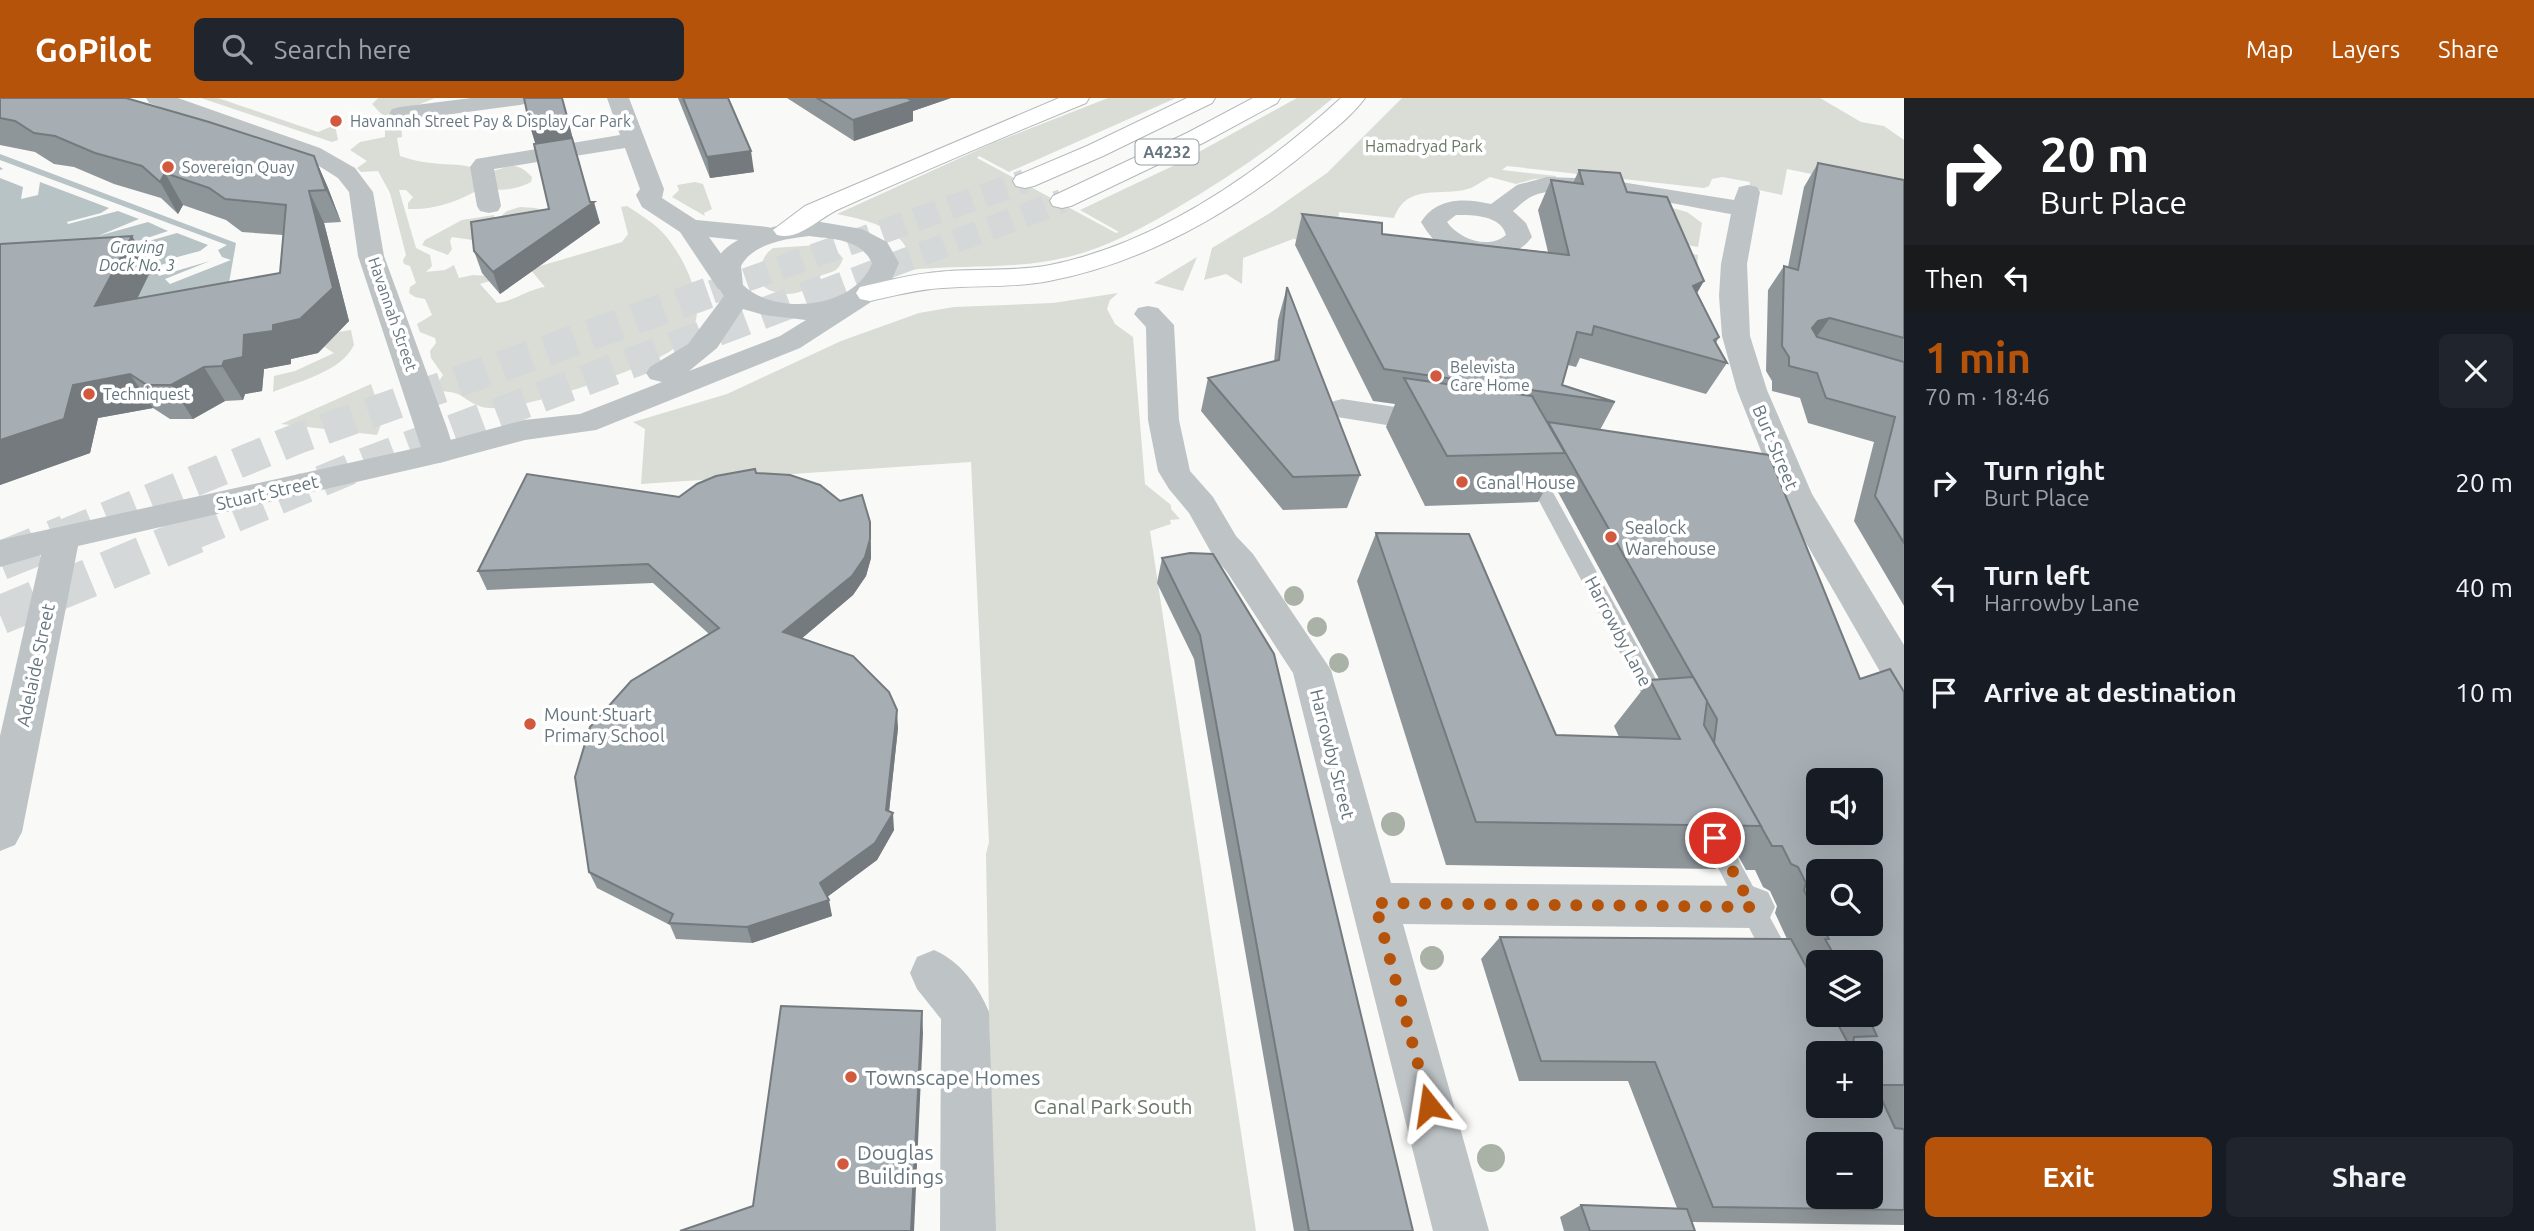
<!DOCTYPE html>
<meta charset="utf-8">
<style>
body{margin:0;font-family:Ubuntu,sans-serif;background:#20242c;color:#f1f3f6;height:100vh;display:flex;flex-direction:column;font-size:26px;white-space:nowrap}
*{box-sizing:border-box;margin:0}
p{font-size:23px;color:#9ea1a6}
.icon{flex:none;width:38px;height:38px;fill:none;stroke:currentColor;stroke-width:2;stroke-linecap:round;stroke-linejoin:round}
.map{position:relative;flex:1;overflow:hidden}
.details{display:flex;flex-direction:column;background:#171b24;width:630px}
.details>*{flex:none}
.guide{background:#202124;color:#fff;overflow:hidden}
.controls{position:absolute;left:1806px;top:670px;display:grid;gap:14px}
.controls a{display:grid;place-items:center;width:77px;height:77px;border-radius:10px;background:#171b24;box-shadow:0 7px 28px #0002;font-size:35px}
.pin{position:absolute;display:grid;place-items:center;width:60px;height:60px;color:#fff;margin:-30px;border:4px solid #fff;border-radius:50%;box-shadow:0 2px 7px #0007}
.me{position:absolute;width:77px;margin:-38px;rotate:345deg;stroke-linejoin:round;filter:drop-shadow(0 0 5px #0008)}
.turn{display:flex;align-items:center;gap:24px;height:147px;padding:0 21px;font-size:32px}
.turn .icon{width:91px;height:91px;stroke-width:2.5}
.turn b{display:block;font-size:49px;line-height:60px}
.then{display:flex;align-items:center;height:66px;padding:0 21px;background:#0003;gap:14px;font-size:26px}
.round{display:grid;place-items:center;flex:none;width:74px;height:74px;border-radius:10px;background:#20242c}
.summary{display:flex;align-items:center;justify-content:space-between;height:119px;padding:0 21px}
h1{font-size:42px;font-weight:700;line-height:52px;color:#b45309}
.primary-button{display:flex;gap:14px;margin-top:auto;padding:14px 21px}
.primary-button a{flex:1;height:80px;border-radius:10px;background:#b45309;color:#fff;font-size:28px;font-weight:700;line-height:80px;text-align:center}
.primary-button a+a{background:#20242c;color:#f1f3f6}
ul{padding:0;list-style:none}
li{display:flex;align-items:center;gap:21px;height:105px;padding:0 21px}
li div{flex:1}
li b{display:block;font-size:26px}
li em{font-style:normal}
header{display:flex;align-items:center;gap:42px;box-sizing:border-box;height:98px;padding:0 35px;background:#b45309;color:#fff}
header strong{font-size:33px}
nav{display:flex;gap:38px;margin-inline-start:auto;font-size:24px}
.search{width:490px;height:63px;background:#20242c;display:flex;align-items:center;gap:18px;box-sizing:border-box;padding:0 24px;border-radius:10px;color:#9ea1a6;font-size:26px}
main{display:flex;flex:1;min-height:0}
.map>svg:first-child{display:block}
</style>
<header>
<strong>GoPilot</strong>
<div class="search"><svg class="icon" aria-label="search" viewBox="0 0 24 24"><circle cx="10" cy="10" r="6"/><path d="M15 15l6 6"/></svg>Search here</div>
<nav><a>Map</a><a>Layers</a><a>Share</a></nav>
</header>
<main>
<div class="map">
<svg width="1904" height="1133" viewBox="0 0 1904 1133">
<rect width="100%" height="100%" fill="#f9f9f7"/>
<g fill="#d9ddd6">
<polygon points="201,0 218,0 318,34 335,27 338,42 332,44"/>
<path d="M378,0H435L413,9L401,20L402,39L397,40L400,58C419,65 439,66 459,67C470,68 481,73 492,73C499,72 506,68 514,68C522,69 527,74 532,79L531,84C515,92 500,94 483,89C460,103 436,112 408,111V105L413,99L406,92H399L416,150L430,157L432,168L426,174L445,172L454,167L459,180L473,177L503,179L480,186L497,205C512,204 529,191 545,189L530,171L622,144L628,136L621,109L627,108C639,116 653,124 663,135C683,157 709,207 691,234V238C683,243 677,249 669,254C639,272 522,313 489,310C476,309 470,303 460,297C451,292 443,296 435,289L443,277L431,260L430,253L436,245L435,240L420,234L417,226L432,217L425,201L415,199L409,195L410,189L416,185L410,168L404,166L403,162L406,157L390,95L378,73L361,74L357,70L367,63L350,52L360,44L385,39V20L372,6Z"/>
<path d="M1108,0H1176L1009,74L979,58L977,60L1116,135L1119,134L1080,112L1177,66L1297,0H1333C1283,42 1231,78 1175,111C1142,130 1106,150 1068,159C1016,172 962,166 909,172C916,132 866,122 837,116L993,45Z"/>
<path d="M1402,0H1820L1861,24L1884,28L1904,42V95L1787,71L1782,97L1749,90L1750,84L1722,79L1712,81L1709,88L1704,90L1507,68L1502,72L1556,78V80L1534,81L1516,86L1490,79C1484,82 1477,87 1471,90C1443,100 1408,83 1394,120L1339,114L1338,128L1303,142L1293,141L1243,160L1242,186L1226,176L1204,182L1212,150L1270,115L1327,75Z"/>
<polygon points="695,84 703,86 712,111 704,115 705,118 672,99 679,92 677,87"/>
<polygon points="1661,107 1687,114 1702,125 1698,149 1681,146 1682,154 1698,157 1697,176 1680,173 1671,131"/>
<polygon points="520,109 536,110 543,113 481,140 472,142 452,139 450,143 452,151 448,157 422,147 425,142 462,122 494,117 495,123 507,113"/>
<path d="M818,147H831L843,160C838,177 829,173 818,179C815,181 813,185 810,188C798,199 776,198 763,188C760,173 759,160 773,150Z"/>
<polygon points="1197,159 1183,193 1154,185"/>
<polygon points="1118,195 1110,202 1107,211 1115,226 1133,239 1145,386 1171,407 1171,411 1180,421 1170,422 1171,426 1150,433 1256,1133 993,1133 986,756 989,744 971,364 641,386 645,331 633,324 727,296 841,243 919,215 954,209 1053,205"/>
<path d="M351,232L354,247C341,274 299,283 273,294L274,278L295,273L334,255L323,248L338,234Z"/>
<polygon points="371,286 383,321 377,337 281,326"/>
</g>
<polygon fill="#b8c3c6" points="0,56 236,145 229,185 135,209 0,153"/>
<polygon fill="#f9f9f7" points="0,62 227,147 218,152 222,159 231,162 170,186 165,181 210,163 159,178 154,169 167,165 166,162 200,153 208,147 177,135 128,149 126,147 168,133 148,124 98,138 139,121 118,113 68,126 67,124 101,115 109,110 40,84 38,97 21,101 23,89 0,80 0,72 3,71 0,69"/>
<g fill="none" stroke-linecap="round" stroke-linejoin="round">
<g stroke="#d4d8d9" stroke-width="24" stroke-dasharray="24 12" stroke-linecap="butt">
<polyline points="712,194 1025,83"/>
<polyline points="821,194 1062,103"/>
</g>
<g stroke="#d4d8d9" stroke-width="31" stroke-dasharray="31 16" stroke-linecap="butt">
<polyline points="63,437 299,340 717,192"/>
<polyline points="191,437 365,365 825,192"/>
</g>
<g stroke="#d4d8d9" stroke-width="39" stroke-dasharray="39 19" stroke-linecap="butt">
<polyline points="0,463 67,436"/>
<polyline points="0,517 196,436"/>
</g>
<g stroke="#b2b8bb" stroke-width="2">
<g id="primary">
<path d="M1059,0H1089L1086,5C1003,39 921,74 839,111C819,120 799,143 777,137L773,132L805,108Z"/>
<polygon points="1187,0 1215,0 1212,5 1103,58 1034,88 1025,90 1016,88 1013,83 1016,78 1087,48"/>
<polygon points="1253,0 1280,0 1277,5 1203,45 1071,108 1062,110 1053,108 1050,103 1053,98 1187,35"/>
<path d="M1341,0H1365C1352,18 1332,33 1315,47C1238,111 1148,164 1049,183C1014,190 978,187 943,190C918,191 894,198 870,203L860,201L856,195L860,189C886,183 912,176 938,174C975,170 1013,174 1050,167C1159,145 1260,74 1341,0Z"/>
</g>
</g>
<g fill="#bec3c6" fill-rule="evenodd">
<polygon points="1530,363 1539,369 1668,603 1671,609 1668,615 1660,618 1652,615 1521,369"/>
<polygon points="1712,725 1720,728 1790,856 1794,865 1790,874 1781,877 1772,874 1700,735 1704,728"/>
</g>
<g fill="#bec3c6" fill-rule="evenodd">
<polygon points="146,0 178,0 320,50 355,70 373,94 384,158 447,330 455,355 450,362 439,365 428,362 423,355 358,158 349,94 338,80 311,63 149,5"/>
<polygon points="471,0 531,0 528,5 520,7 400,23 392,21 389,16 392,11 400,9"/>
<polygon points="607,0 629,0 664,91 662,100 696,122 768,129 777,132 781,137 777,142 768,145 709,139 742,185 738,191 728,193 718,191 680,134 642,109 636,97 640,91 625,50 494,71 501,108 498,113 489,115 480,113 477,108 470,69 476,61 620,37"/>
<path d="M1547,79L1602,81L1734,102L1739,89L1748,87L1757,89L1760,94L1747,166L1750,238L1767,292L1812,396L1904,547V595L1890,591L1778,396L1737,292L1722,238L1719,198L1721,166L1731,116C1692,109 1568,83 1535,97C1527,100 1520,107 1513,113L1526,125L1532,139C1512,167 1465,164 1439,146C1431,140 1426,132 1421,124C1437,99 1465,100 1491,106L1517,87ZM1456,117C1473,117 1501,117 1506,137C1488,152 1459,141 1447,124Z"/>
<polygon points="1148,208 1158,210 1174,227 1179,322 1190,373 1213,399 1236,438 1253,456 1331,572 1391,785 1752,788 1768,794 1775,809 1768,824 1752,830 1403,826 1489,1133 1433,1133 1293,575 1227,474 1212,456 1189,415 1169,391 1158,373 1148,322 1146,229 1134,216 1138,210"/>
<polygon points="1342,301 1442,316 1453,319 1458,326 1453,333 1442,336 1331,318 1327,311 1331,304"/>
<path d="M934,852C960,863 979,889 989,914L996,1133H940L941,921L917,891L910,875L917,859Z"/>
</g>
<path fill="#bec3c6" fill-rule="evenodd" d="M809,122L862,131L887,144L899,165L889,188L871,204L800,250L596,332L525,342L439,365L78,448L22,734L15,747L0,753V638L41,457L0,469V442L439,345L524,322L580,316L662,284L650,281L646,275L650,269L688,246L724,198C685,144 774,127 809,122ZM809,138C833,141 861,141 872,165C856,210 776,219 743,187L741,168C753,145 786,141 809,138ZM743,211L764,217L806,222L780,238L689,273L717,250Z"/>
<use href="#primary" fill="#fff" fill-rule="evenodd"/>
</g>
<g fill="#aab2a7">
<circle cx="1294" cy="498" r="10"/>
<circle cx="1317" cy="529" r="10"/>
<circle cx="1339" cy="565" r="10"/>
<circle cx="1393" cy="726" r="12"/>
<circle cx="1432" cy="860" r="12"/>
<circle cx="1491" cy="1060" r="14"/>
</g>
<g fill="#8f969a" fill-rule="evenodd">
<polygon points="0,0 314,58 328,90 341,124 324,125 349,223 318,255 291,261 291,266 264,271 262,293 245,296 243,302 225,303 193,321 170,321 153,310 98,320 90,355 0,387 0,146 152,170 137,201 280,175 283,137 242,134 226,122 183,107 178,116 161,100 114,86 74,69 54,66 35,54 0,47"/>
<polygon points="562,0 590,104 600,125 500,196 482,175 474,153 549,111 536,46 530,28"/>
<polygon points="678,0 728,0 754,74 710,80"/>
<polygon points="787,0 951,0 913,13 913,23 854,43"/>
<polygon points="1818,65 1904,82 1904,508 1854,423 1874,344 1808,325 1800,300 1772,293 1772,283 1766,273 1768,192 1784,168 1788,169 1804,89"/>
<path d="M1579,72L1627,94L1697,195L1719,239L1716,245L1727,265L1706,296L1580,260L1576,269L1568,267L1562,287L1615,304L1600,332L1860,581L1904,594V1127L1692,1124L1695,1133H1564L1560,1119L1581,1107L1677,1110L1628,983H1519L1481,861L1500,839L1787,841L1775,815L1777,808L1770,793L1763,789L1755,772H1746L1735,752L1715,771L1446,767L1357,483L1376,435L1556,637L1619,639L1614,628L1650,582L1659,581L1551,381L1538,404L1425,408L1386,329L1395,306L1373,303L1295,147L1302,116L1382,136L1548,154L1538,112L1551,82L1573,85ZM1818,774L1871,826H1818ZM1818,864H1871V917H1818Z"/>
<polygon points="1287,189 1360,377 1347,410 1283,412 1201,313 1208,280 1274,264 1278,222"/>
<polygon points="756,375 840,403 871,444 871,460 866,478 853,497 802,540 898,630 889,713 894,732 877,762 827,799 832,818 752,845 676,841 670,827 597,790 589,774 709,536 653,485 487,492 478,473 679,399"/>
<polygon points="1190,455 1413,1133 1294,1133 1194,561 1157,485 1162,460"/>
</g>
<g fill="#747a7d">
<polygon points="901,0 951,0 913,13 913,23 854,43 853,22"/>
<polygon points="568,22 573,42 536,48 530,28"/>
<polygon points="751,53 754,74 710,80 707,59"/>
<polygon points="314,58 328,90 341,124 326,92"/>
<polygon points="165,75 183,107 178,116 160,84"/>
<polygon points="309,93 324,125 349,223 318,255 291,261 291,266 264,271 262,293 245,296 243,302 222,268 224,263 244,237 273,227"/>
<polygon points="594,104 600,125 500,196 493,174"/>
<polygon points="132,138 152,170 117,242 95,208"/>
<polygon points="1704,183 1686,214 1693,188"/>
<polygon points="1830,220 1813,244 1812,230 1818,223"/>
<polygon points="204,269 225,303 193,321 171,287"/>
<polygon points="130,276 153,310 98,320 90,355 0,387 0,342 73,287"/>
<polygon points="870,424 871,460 866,478 853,497 787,553 783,534"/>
<polygon points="897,612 898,630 888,723 893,715 894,732 877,762 823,802 820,785 886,712"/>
<polygon points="829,802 832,818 752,845 747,829"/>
<polygon points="922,913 923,935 914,1133 911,1133"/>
</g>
<g fill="#a6aeb3" stroke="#747a7d" stroke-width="2" fill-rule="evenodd">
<polygon points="0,0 126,0 209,24 314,58 326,92 309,93 333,190 300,221 273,227 273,233 244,237 243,259 224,263 222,268 204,269 171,287 147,287 130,276 73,287 64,321 0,342 0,146 132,138 95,208 280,175 286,107 225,101 209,90 165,75 160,84 142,68 95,55 55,38 34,35 15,23 0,20"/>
<polygon points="524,0 562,0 568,22 530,28"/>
<polygon points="683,0 728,0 751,53 707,59"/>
<polygon points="817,0 907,0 913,3 853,22"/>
<polygon points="572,40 590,104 594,104 493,174 474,153 471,124 549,111 534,46"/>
<polygon points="1818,65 1904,82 1904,240 1830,220 1818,223 1812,230 1817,239 1904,264 1904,445 1875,398 1895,319 1826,300 1817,275 1789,268 1789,259 1782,248 1784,168 1798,172"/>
<polygon points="1579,72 1620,75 1627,94 1667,99 1704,183 1693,188 1719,239 1714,242 1727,265 1594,228 1592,237 1577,234 1562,287 1615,304 1384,271 1302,116 1382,125 1382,136 1569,157 1551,82 1583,86"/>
<polygon points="1287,189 1360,377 1293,379 1208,280 1279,262"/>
<polygon points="1404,280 1532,298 1565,355 1447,358"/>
<path d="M1548,324L1769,357L1860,581L1890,571L1904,594V987H1875L1895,1030L1904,1031V1112L1713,1109L1655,964L1541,963L1500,839L1791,841L1818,890V917H1833L1849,947H1853L1854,939L1877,938L1867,917H1871V864H1838L1825,841H1829L1821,826H1871V774H1818V821L1804,792L1806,785L1798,769L1791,766L1782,748H1772L1714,645L1717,621ZM1818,682H1871V735H1818ZM1818,956H1871V1008H1818ZM1818,1046H1871V1099H1818Z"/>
<polygon points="755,371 756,375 790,377 820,387 840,403 862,397 870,424 870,441 865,459 852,478 783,534 853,558 889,594 897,612 886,712 893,715 875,745 820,785 829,802 747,829 669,825 673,816 589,774 575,679 590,629 631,583 719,530 648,466 478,473 527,376 679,399 697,386 716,378"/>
<polygon points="1376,435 1469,436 1556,637 1680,641 1650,582 1693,579 1707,603 1704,627 1761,728 1476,724"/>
<polygon points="1190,455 1213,456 1274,556 1413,1133 1309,1133 1200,537 1162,460"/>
<polygon points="781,908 922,913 911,1133 680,1133 753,1108"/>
<polygon points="1581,1107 1687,1111 1695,1133 1590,1133"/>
</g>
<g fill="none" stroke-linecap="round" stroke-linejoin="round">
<polyline stroke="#b45309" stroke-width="12" stroke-dasharray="0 21.6" points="1429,1007 1375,805 1752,809 1715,740"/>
</g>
<g fill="#d2593e" stroke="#fff" stroke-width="2.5">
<circle cx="336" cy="23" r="7"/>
<circle cx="168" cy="69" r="7"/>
<circle cx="1436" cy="278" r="7"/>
<circle cx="89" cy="296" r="7"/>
<circle cx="1462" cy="384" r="7"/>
<circle cx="1611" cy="439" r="7"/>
<circle cx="530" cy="626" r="7"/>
<circle cx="851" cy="979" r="7"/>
<circle cx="843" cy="1066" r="7"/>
</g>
<g text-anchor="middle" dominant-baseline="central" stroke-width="7" stroke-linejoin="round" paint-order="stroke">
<g font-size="16" fill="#66767f" stroke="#fff" text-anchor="start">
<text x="350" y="23">Havannah Street Pay &amp; Display Car Park</text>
<text x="182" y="69">Sovereign Quay</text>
<text x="1450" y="269">Belevista<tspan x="1450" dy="18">Care Home</tspan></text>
<text x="103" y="296">Techniquest</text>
</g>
<g font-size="16" fill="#697765" stroke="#fff">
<text x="1424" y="48">Hamadryad Park</text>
</g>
<rect fill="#fff" stroke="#949fa5" stroke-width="2" x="1135.5" y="41.5" width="63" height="25" rx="5"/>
<g font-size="16" font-weight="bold" fill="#66767f">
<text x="1167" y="54">A4232</text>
</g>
<g font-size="16" font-style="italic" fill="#617478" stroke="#fff">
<text x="137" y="149">Graving<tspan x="137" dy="18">Dock No. 3</tspan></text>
</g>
<g font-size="16" fill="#66767f" stroke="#fff">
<text transform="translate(393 216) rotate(71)">Havannah Street</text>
</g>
<g font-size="18" fill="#66767f" stroke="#fff">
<text transform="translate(1776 349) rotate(67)">Burt Street</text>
<text transform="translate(267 394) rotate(-13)">Stuart Street</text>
<text transform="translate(1619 533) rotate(62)">Harrowby Lane</text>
<text transform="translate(35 567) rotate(-78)">Adelaide Street</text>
<text transform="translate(1333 656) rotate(76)">Harrowby Street</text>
</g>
<g font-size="18" fill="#66767f" stroke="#fff" text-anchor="start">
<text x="1476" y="384">Canal House</text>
<text x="1625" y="429">Sealock<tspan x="1625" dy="21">Warehouse</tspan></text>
<text x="544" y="616">Mount Stuart<tspan x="544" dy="21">Primary School</tspan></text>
</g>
<g font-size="21" fill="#66767f" stroke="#fff" text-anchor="start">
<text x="865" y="979">Townscape Homes</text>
<text x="857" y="1054">Douglas<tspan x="857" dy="24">Buildings</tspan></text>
</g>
<g font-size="21" fill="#697765" stroke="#fff">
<text x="1113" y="1008">Canal Park South</text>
</g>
</g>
</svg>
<div class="controls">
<a><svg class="icon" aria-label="sound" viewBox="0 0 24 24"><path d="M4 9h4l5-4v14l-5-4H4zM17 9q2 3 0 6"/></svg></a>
<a><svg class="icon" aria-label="search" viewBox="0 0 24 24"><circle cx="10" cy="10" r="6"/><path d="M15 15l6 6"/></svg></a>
<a><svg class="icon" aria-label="layers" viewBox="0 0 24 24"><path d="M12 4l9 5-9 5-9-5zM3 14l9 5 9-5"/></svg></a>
<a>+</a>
<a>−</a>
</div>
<div class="pin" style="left:1715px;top:740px;background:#d93025"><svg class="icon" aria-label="arrive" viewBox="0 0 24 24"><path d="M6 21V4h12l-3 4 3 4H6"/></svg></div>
<svg class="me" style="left:1429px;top:1007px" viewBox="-20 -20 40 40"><path d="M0-17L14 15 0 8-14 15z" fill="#b45309" stroke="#fff" stroke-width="4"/></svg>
</div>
<section class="details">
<div class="guide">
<div class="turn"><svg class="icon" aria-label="right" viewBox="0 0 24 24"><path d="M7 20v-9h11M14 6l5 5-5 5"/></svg><div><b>20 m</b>Burt Place</div></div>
<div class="then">Then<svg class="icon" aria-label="left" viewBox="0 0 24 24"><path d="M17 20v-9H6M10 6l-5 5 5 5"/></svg></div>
</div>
<div class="summary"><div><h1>1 min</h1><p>70 m · 18:46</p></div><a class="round"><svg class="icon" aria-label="close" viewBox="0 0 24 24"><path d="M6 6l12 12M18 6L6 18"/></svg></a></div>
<ul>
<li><svg class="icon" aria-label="right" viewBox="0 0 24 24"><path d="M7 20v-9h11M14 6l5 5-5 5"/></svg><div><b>Turn right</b><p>Burt Place</p></div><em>20 m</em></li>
<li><svg class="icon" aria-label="left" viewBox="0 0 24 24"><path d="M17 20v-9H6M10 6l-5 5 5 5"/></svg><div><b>Turn left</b><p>Harrowby Lane</p></div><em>40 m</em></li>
<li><svg class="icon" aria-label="arrive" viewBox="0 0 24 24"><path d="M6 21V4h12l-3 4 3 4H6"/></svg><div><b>Arrive at destination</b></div><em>10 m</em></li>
</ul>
<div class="primary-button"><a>Exit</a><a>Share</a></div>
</section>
</main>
